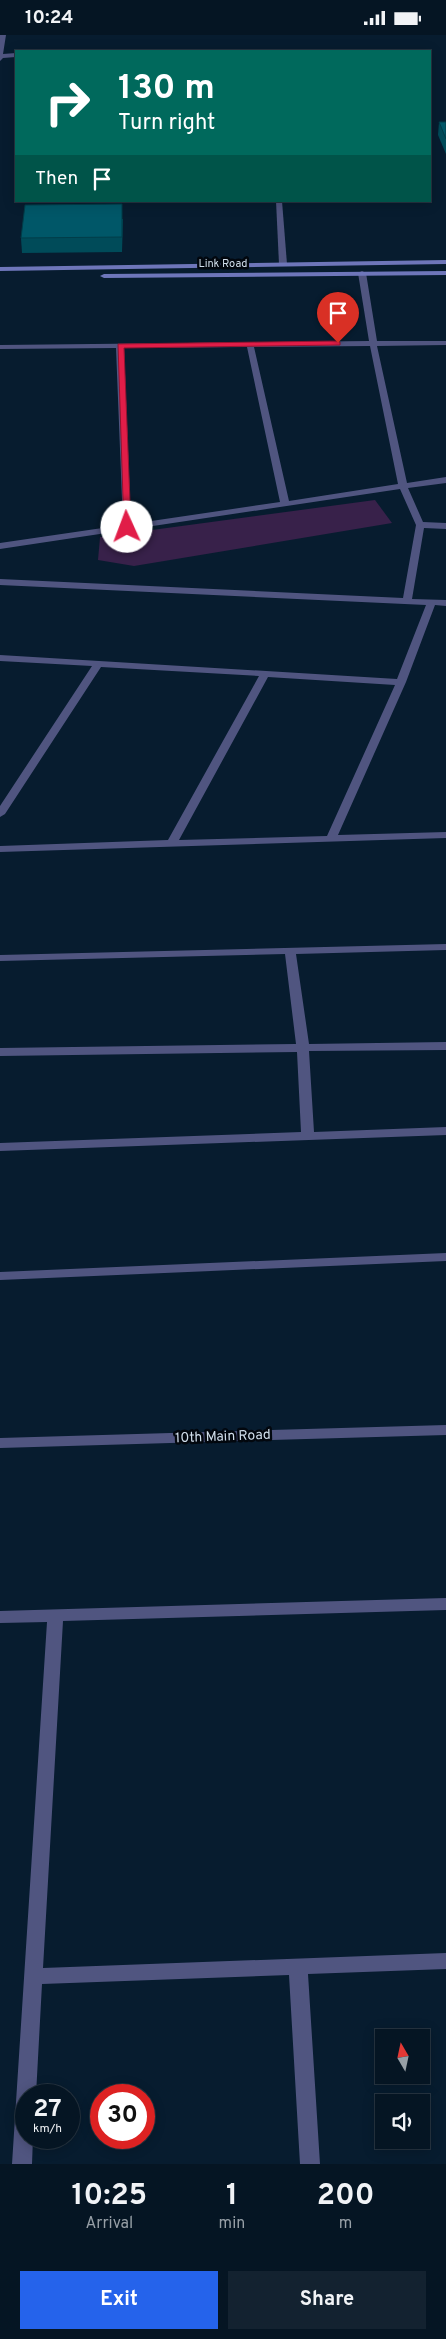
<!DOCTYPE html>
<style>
body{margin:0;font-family:Overpass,sans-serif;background:#132230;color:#f1f3f6;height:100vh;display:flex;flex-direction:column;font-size:19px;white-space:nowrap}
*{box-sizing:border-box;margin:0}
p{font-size:16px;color:#979fa6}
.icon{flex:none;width:28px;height:28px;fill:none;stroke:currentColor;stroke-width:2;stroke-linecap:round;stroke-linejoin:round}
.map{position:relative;height:2129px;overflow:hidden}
.side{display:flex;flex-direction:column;background:#051523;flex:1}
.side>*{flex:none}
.hud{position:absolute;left:15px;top:15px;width:416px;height:152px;border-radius:0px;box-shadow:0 2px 12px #0003,0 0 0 1px #263441;background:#00695c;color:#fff;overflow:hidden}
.needle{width:32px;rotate:351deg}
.fabs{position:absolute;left:375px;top:1994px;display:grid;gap:10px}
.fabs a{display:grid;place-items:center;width:55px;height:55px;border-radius:0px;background:#051523;box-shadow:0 2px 12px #0003,0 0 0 1px #263441;font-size:25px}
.speed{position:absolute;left:15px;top:2049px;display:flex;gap:10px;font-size:25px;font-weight:700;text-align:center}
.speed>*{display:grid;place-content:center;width:65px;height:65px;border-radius:50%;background:#051523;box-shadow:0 2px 12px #0003,0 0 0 1px #263441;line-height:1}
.speed small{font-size:12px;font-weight:400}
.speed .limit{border:8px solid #d22;background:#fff;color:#111}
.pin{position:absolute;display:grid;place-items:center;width:42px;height:42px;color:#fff;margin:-51px -21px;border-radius:50% 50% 50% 0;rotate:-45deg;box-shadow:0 0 5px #0007}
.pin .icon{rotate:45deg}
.me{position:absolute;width:55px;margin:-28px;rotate:358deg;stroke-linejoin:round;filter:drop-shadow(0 0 4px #0008)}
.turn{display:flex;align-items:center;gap:18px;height:105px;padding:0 20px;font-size:22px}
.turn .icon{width:65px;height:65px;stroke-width:2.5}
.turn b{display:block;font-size:35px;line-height:42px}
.then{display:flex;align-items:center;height:48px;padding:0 20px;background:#0003;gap:10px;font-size:19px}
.eta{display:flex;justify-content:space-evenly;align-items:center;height:85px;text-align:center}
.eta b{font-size:30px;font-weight:700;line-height:35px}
.cta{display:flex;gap:10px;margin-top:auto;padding:10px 20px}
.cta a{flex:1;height:58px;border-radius:0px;background:#2563eb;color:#fff;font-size:20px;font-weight:700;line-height:58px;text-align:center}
.cta a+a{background:#132230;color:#f1f3f6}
.status{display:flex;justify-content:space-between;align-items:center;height:35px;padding:0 25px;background:#051523;direction:ltr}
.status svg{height:14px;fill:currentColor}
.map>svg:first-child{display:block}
</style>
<div class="status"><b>10:24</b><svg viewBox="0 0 49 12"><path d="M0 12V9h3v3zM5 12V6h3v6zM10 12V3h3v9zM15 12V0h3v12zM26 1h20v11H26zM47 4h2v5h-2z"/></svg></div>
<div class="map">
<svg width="446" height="2129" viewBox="0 0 446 2129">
<rect width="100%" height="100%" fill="#071c2f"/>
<polygon fill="#38214a" points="375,465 392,488 134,531 98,525 100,502"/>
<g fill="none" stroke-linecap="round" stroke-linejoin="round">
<g fill="#505580" fill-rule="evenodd">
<polygon points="0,0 6,0 3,19 16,18 16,22 3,23 0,26"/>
<polygon points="276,166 282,166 287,229 283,231 279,229"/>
<path d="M362,236L366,238L377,306H446V310L377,311L407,448L446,442V448L408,453L423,487L446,488V494L424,493L412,564L446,565V571L435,570L406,647L338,800L446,797V803L0,817V811L168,805L259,641L101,632L5,779L0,782V771L92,631L0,626V620L397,644L426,570L0,550V544L403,563L416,490L400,454L0,514V508L123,490L116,313L0,314V310L369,306L358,238ZM370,311L398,449L289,466L254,312ZM247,312L280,467L131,489L124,313ZM268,642L395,650L327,801L179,805Z"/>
<polygon points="446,909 446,915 296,919 309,1009 446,1007 446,1015 309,1016 314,1097 446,1092 446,1100 0,1116 0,1108 301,1097 297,1017 0,1021 0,1013 296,1009 285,919 0,926 0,920"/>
<polygon points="446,1218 446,1226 0,1245 0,1237"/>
<polygon points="446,1390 446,1400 0,1413 0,1403"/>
<polygon points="446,1563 446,1575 63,1586 43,1933 446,1918 446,1934 308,1939 320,2129 300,2129 289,1940 42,1949 36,2060 26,2060 26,2102 33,2102 32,2129 12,2129 47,1587 0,1588 0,1576"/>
</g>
<g fill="#6e76ba" fill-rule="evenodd">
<polygon points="446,225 446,229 0,236 0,232"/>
<polygon points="446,236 446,240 104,243 100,241 104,239"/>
</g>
</g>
<g fill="#004b59">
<polygon points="439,87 446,87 446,119 438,100"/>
<polygon points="123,184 122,217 22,218 21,203"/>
</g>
<g fill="#005768" stroke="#003d49">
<polygon points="439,87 446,87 446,104"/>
<polygon points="122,169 122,202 21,203 25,170"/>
</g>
<polygon fill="#e11d48" stroke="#92132f" points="338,306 340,307 340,310 124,313 131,492 124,494 118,309"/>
<g text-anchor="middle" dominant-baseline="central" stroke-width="5" stroke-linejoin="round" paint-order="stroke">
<g font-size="11" fill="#d1deeb" stroke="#02070e">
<text x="223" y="229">Link Road</text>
</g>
<g font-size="14" fill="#d1deeb" stroke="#02070e">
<text transform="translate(223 1402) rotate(-2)">10th Main Road</text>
</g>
</g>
</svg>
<div class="fabs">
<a><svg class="needle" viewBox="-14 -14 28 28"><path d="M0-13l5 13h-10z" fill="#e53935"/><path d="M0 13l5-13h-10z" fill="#979fa6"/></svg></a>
<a><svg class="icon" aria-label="sound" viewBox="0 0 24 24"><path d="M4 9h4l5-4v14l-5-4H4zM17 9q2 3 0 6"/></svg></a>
</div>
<div class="speed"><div>27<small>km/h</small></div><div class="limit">30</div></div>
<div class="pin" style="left:338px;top:308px;background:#d93025"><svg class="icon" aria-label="arrive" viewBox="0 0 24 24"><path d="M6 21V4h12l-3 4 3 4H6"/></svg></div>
<svg class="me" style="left:127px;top:492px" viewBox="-20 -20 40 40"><circle r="19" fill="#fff"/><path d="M0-13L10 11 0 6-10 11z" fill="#e11d48"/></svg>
<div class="hud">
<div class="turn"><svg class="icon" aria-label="right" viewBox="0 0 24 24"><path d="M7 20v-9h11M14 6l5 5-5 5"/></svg><div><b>130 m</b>Turn right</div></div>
<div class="then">Then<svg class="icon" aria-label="arrive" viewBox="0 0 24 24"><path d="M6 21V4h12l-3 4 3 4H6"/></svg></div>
</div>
</div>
<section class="side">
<div class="eta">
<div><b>10:25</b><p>Arrival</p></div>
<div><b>1</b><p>min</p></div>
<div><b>200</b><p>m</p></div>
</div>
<div class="cta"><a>Exit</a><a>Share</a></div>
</section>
